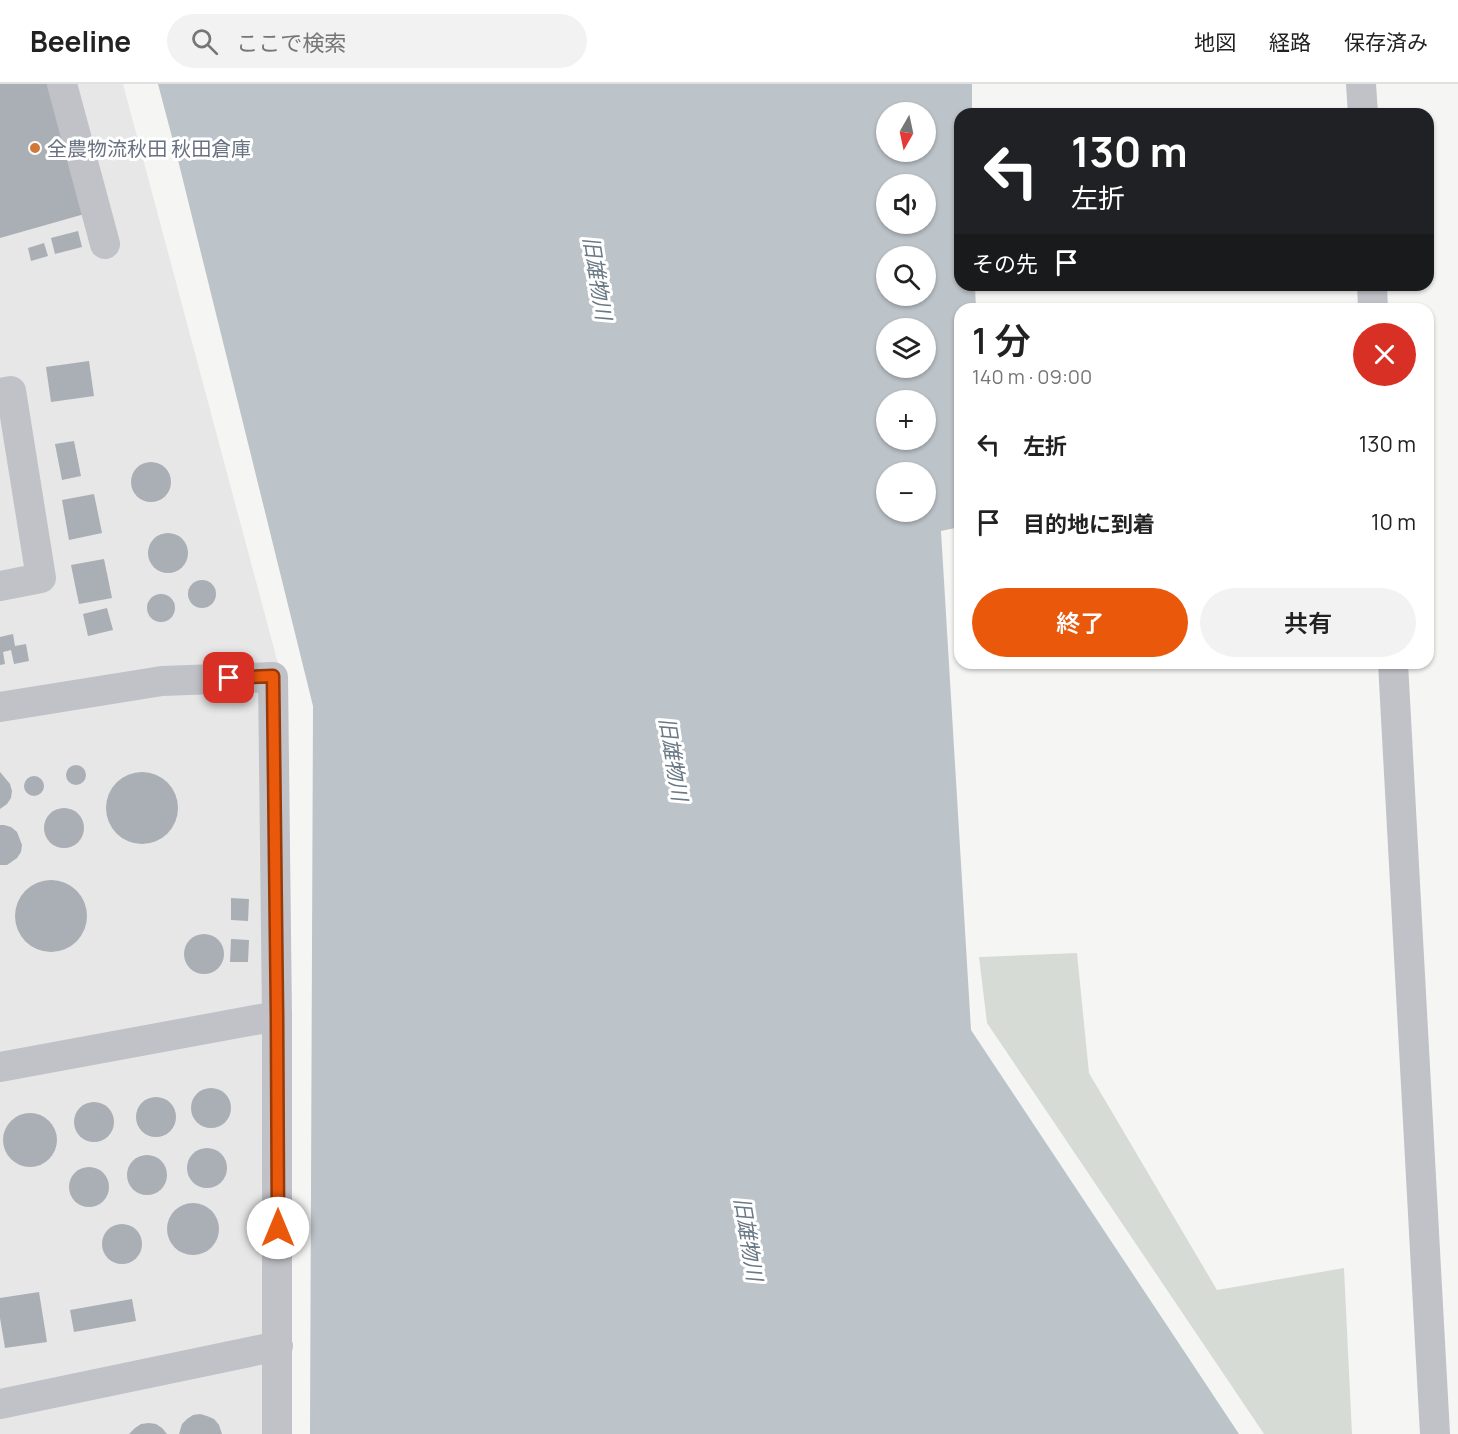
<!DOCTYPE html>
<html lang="ja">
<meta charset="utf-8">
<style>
body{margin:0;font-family:Manrope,"Noto Sans JP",sans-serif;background:#f2f2f2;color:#222;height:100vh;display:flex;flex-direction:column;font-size:22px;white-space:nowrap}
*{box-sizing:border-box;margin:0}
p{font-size:20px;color:#767676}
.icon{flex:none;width:33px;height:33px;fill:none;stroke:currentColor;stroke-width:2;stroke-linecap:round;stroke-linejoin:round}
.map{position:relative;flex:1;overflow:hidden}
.side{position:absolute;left:954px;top:219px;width:480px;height:366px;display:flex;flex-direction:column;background:#fff;border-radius:18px;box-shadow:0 2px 4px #0004}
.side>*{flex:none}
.guide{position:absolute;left:954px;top:24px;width:480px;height:183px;border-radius:18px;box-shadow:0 2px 4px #0004;background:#202124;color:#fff;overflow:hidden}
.needle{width:39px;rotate:189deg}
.tools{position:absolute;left:876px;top:18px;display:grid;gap:12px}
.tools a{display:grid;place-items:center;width:60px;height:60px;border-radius:50%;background:#fff;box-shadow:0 2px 4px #0004;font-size:30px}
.pin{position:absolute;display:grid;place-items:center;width:51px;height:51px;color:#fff;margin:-26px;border-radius:12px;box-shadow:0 3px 9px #0006}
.me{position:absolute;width:66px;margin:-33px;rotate:0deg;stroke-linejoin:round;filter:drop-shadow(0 0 4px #0008)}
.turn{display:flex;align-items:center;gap:21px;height:126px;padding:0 18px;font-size:27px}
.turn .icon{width:78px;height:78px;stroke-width:2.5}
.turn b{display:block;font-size:42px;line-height:51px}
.then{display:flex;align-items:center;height:57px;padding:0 18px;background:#0003;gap:12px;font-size:22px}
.round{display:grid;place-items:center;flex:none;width:63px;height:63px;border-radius:32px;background:#f2f2f2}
.overview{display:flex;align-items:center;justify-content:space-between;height:102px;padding:0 18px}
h1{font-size:36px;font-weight:600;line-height:45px}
.button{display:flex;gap:12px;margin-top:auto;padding:12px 18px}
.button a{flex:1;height:69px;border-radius:36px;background:#ea580c;color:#fff;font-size:24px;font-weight:600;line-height:69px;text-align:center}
.button a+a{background:#f2f2f2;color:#222}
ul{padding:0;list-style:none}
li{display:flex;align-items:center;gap:18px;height:78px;padding:0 18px}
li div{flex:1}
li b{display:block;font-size:22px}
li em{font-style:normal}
header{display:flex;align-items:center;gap:36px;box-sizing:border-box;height:84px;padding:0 30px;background:#fff;border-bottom:2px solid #e0e0e0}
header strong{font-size:28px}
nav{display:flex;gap:33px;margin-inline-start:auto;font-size:21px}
.search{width:420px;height:54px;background:#f2f2f2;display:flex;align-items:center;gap:15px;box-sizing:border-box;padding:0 21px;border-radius:33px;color:#767676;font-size:22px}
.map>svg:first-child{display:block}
</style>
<header>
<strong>Beeline</strong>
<div class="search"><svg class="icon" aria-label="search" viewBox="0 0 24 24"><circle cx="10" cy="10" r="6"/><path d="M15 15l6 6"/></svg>ここで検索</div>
<nav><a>地図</a><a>経路</a><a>保存済み</a></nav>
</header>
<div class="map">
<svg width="1458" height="1350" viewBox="0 0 1458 1350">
<rect width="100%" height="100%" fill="#f5f6f3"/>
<polygon fill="#e6e7e6" points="0,0 123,0 285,606 285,1350 0,1350"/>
<polygon fill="#d6dcd5" points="1077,869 1089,989 1217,1206 1344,1184 1352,1350 1264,1350 987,939 979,873"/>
<path fill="#bcc3c9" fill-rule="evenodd" d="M158,0H972V30H960V201H975L976,225H960V443L941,447L971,946L1239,1350H310L313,622L177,72ZM886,28H926V68H886ZM886,100H926V140H886ZM886,172H926V212H886ZM886,244H926V284H886ZM886,316H926V356H886ZM926,388V428H886V388Z"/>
<g fill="#aaaeb5">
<polygon points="0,0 51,0 88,129 0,154"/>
<polygon points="78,147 82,163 55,170 51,154"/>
<polygon points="44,159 48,172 31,177 28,164"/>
<polygon points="89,277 94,312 51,318 46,283"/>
<polygon points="74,357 81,392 62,396 55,360"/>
<circle cx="151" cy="398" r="20"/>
<polygon points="94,410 102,449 69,456 62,416"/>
<circle cx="168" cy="469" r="20"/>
<polygon points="104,475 112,514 79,520 71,481"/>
<circle cx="202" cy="510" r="14"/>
<circle cx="161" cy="524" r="14"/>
<polygon points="107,524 113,546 88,552 83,530"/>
<polygon points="13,550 15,562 26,560 29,577 14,580 11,566 3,568 5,580 0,581 0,553"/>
<circle cx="76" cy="691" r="10"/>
<polygon points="0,688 10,700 12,707 11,714 7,720 0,725"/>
<circle cx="142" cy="724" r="36"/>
<circle cx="34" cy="702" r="10"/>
<circle cx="64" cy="744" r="20"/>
<polygon points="0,741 4,741 11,743 17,748 22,761 21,768 17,774 7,781 0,781"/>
<circle cx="51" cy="832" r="36"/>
<polygon points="231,814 249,815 248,837 231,836"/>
<circle cx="204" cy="870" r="20"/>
<polygon points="231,855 249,856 248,878 230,878"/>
<circle cx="211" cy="1024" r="20"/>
<circle cx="156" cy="1033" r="20"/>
<circle cx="94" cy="1038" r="20"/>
<circle cx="30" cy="1056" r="27"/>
<circle cx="207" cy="1084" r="20"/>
<circle cx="147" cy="1091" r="20"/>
<circle cx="89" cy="1103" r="20"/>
<circle cx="193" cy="1145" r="26"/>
<circle cx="122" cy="1160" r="20"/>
<polygon points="39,1208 47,1258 5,1264 0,1234 0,1214"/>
<polygon points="132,1215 136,1237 74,1248 70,1226"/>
<polygon points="200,1330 207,1332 214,1335 219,1341 222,1350 179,1350 182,1340 187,1335 193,1331"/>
<polygon points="149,1339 156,1340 162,1344 167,1350 129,1350 135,1344 141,1340"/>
</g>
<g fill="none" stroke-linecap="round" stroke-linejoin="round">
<g stroke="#c0c2c7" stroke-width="30">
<polyline points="62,0 105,160"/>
<polyline points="1361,0 1363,30"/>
<polyline points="1372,201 1373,225"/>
<polyline points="0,309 11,307 41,494 0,502"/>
<polyline points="1393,579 1435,1350"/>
<polyline points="0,623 162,597 273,593 277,932 277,1350"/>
<polyline points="0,983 277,932"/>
<polyline points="0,1320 278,1262"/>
</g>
</g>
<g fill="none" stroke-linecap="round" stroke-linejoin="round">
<g stroke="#983908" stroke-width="15">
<polyline id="route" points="229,594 273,592 277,933 278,1144"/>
</g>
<use href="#route" stroke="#ea580c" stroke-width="10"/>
</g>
<circle fill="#d17738" stroke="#fff" stroke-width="2" cx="35" cy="64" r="6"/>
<g text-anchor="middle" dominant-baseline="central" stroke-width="6" stroke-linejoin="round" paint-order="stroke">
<g font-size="20" fill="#687181" stroke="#fff" text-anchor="start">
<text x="47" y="64">全農物流秋田 秋田倉庫</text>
</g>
<g font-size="21" font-style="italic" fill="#697885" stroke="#fff">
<text transform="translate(598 194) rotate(81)">旧雄物川</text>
<text transform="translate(674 675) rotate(81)">旧雄物川</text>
<text transform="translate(749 1155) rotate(81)">旧雄物川</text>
</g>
</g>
</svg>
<div class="tools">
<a><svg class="needle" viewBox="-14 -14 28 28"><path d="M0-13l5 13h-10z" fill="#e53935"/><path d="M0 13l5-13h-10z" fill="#767676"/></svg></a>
<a><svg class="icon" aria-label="sound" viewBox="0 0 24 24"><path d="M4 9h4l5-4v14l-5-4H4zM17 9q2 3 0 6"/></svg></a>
<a><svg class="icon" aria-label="search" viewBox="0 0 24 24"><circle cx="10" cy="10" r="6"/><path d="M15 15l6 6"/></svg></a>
<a><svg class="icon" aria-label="layers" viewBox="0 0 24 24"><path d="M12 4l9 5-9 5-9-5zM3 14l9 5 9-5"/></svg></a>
<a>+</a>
<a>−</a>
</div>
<div class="pin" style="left:229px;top:594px;background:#d93025"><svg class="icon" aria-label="arrive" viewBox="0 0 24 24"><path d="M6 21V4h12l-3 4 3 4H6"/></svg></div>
<svg class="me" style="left:278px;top:1144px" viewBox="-20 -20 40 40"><circle r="19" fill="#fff"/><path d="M0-13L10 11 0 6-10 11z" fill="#ea580c"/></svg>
<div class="guide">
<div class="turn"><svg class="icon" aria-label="left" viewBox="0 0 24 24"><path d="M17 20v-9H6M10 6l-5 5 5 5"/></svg><div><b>130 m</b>左折</div></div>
<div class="then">その先<svg class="icon" aria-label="arrive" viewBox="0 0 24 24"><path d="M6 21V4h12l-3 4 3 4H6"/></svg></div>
</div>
<section class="side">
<div class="overview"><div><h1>1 分</h1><p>140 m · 09:00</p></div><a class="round" style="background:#d93025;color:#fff"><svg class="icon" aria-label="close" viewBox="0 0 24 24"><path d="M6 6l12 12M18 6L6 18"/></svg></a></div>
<ul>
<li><svg class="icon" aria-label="left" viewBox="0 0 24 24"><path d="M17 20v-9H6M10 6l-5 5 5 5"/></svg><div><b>左折</b></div><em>130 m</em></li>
<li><svg class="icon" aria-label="arrive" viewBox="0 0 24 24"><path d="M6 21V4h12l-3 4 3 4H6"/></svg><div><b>目的地に到着</b></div><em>10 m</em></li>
</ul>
<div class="button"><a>終了</a><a>共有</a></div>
</section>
</div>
